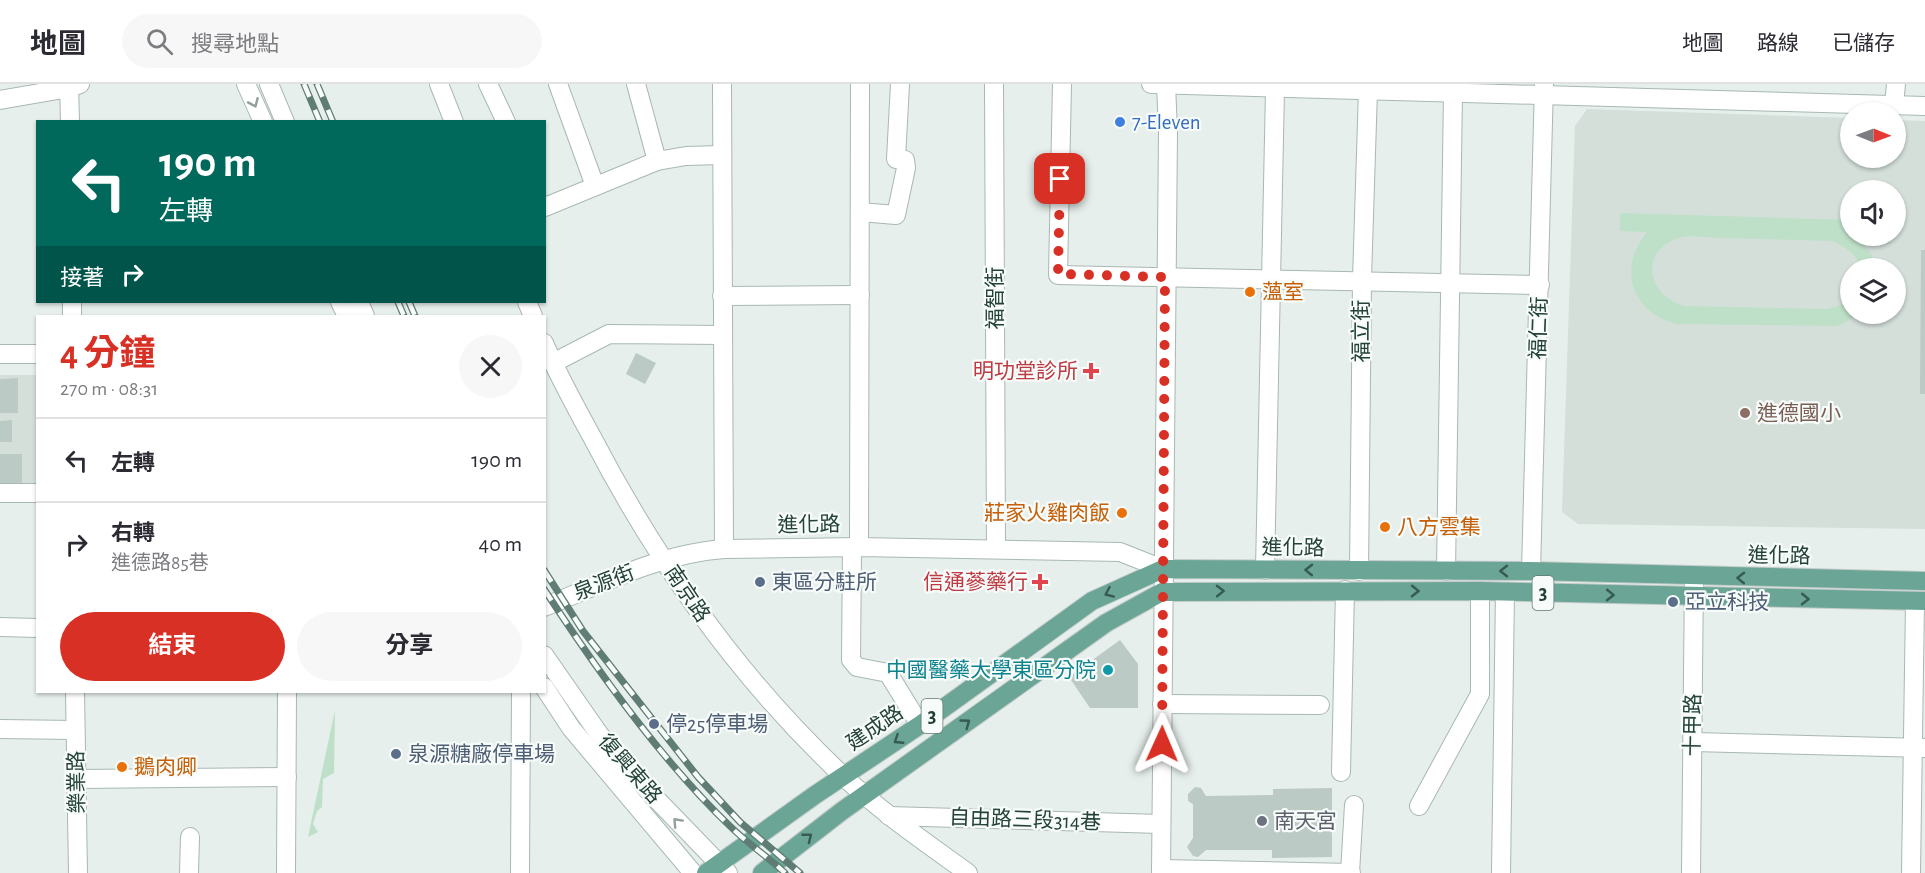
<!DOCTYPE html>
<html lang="zh-TW">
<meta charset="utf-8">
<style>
body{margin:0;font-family:"Alegreya Sans","Noto Sans TC",sans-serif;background:#f7f7f7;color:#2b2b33;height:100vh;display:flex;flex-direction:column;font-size:22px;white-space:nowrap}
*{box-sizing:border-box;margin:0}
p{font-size:20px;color:#7c7c81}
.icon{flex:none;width:33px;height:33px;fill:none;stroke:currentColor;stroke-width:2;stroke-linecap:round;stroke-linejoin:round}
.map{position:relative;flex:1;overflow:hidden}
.details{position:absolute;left:36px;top:231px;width:510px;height:378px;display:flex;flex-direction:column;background:#fff;border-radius:0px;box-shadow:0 2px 4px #0004}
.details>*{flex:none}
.guide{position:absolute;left:36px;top:36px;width:510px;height:183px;border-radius:0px;box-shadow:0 2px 4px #0004;background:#00695c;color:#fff;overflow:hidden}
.needle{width:39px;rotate:91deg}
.tools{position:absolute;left:1840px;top:18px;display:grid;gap:12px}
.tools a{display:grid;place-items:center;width:66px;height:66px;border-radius:50%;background:#fff;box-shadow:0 2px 4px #0004;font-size:30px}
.pin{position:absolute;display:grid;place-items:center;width:51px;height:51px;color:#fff;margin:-26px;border-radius:12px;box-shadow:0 3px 9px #0006}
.me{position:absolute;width:66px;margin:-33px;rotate:1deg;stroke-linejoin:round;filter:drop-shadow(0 0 4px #0008)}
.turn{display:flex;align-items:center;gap:21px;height:126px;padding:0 24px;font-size:27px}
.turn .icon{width:78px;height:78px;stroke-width:2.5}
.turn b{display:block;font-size:42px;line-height:51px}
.then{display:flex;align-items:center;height:57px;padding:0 24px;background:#0003;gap:12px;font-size:22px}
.round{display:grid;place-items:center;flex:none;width:63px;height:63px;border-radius:32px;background:#f7f7f7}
.overview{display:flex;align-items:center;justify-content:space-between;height:102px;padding:0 24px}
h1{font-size:36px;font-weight:700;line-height:45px;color:#d93025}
.action{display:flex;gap:12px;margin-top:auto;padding:12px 24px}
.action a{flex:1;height:69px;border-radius:36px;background:#d93025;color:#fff;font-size:24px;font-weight:700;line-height:69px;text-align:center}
.action a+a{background:#f7f7f7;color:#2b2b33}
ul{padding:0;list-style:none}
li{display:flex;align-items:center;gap:18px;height:84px;padding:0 24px;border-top:2px solid #e1e1e2}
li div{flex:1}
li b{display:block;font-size:22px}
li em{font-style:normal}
header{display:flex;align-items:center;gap:36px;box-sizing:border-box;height:84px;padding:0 30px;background:#fff;border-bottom:2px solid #e1e1e2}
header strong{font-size:28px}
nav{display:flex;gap:33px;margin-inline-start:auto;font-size:21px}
.search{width:420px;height:54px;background:#f7f7f7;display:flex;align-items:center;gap:15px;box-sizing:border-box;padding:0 21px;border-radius:33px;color:#7c7c81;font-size:22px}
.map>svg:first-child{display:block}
</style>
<header>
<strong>地圖</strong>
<div class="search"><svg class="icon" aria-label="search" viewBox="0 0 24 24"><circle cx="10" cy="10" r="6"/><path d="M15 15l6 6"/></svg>搜尋地點</div>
<nav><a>地圖</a><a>路線</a><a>已儲存</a></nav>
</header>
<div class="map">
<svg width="1925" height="789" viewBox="0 0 1925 789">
<rect width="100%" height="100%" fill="#e6efeb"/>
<g fill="#d4dfda" fill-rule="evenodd">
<path d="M1587,25L1851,34V74H1896V36L1925,37V445L1578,440L1562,428L1575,42ZM1851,106H1896V152H1851ZM1851,184H1896V230H1851Z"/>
<rect x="0" y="291" width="37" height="113"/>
</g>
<g fill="#bfe0c8">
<path d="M1620,129L1851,136V152H1891V160H1863L1872,171L1876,184H1860C1856,169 1846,164 1833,157C1795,156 1758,155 1721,154C1708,154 1691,150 1679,154C1639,167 1646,211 1685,222L1828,225L1844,220L1851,213V230H1861L1837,242L1676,240C1631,227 1617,184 1647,148L1620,147Z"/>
<polygon points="335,626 334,689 323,695 322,723 317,727 313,740 318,748 308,753"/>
</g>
<g fill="#bbcac4">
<polygon points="1921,166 1925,166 1925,310 1920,310"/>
<polygon points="636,269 656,279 645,300 626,290"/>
<polygon points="18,294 18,329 0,329 0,295"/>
<polygon points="12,336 12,358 0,358 0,337"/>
<polygon points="0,370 22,370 22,402 0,403"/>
<polygon points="1120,556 1138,580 1138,624 1090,624 1069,593"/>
<polygon points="1195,703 1201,704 1206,712 1273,711 1273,705 1332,704 1332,773 1272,774 1272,766 1206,766 1198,773 1193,772 1187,763 1193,754 1193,720 1188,717 1188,710"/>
</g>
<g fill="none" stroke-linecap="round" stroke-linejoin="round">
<g stroke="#a8b8b2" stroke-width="20">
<g id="minor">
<polyline points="69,0 70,38"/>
<polyline points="246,0 263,38"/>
<polyline points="269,0 285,38"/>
<polyline points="439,0 454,38"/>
<polyline points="488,0 506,38"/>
<polyline points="558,0 595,102"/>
<polyline points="636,0 657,77"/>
<polyline points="722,0 724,465"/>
<polyline points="994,0 996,464"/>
<polyline points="1062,0 1058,191 1540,201"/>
<polyline points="1151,0 1925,22"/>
<polyline points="0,16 69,4 80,0"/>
<polyline points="1894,21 1896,0"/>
<polyline points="544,121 545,123 657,77 686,72 721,71"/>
<polyline points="860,128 896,131 906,84 905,76 896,75 900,0"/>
<polyline points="722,212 860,211"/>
<polyline points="72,218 72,232"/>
<polyline points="340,218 347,232"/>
<polyline points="359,218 365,232"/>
<polyline points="527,218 533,232"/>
<path d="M544,259C558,291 575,322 592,353C657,478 739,594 842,691C881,728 925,758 968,789"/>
<polyline points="0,270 38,270"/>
<polyline points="553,279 609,250 723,251"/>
<polyline points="0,409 38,409"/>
<polyline points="852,463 851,576 857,583 888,589 920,641"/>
<polyline points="859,463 860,0"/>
<polyline points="1265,486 1275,5"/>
<polyline points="1359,487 1362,195 1368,6"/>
<polyline points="1446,487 1453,8"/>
<polyline points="1531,487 1544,0"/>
<path d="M544,523C601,500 663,469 724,465L859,463L1120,468L1163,485"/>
<polyline points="0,543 38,544"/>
<polyline points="544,571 599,650 634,692 728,789"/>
<polyline points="544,603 571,644 693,789"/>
<polyline points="75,608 78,789"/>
<polyline points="1162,620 1320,621"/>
<polyline points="0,645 75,646"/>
<polyline points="1693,658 1925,664"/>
<polyline points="1341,688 1345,506"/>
<polyline points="77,695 287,693"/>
<polyline points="1419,722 1480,610 1480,507"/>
<polyline points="889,732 1161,740"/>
<polyline points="1161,785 1351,789"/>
<polyline points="189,789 190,753"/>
<polyline points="286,789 287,608"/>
<polyline points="520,789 521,608"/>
<polyline points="1161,789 1168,48 1166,0"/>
<polyline points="1350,789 1354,721"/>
<polyline points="1501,789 1505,508"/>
<polyline points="1691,789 1694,493"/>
<polyline points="1911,789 1915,517"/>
</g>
</g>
<g stroke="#c2cac8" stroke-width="20">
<g id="major">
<polyline points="706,789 815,711 920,641 1092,517 1163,485 1531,487 1925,497"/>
<polyline points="762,789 842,727 1106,539 1162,508 1480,507 1925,517"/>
</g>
</g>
<use href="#minor" stroke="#fff" stroke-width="18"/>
<use href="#major" stroke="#6aa596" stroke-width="18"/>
<g stroke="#5f7d75" stroke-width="7">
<g id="rail">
<polyline points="304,0 320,38"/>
<polyline points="317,0 333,38"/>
<polyline points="398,218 404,232"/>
<polyline points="409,218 415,232"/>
<polyline points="544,486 583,547 698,693 740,738 800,789"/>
<path d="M544,505C596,585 664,680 733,745C750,761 769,774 785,789"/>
</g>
</g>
<use href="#rail" stroke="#f7fbf9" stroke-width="4.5" stroke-dasharray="14" stroke-linecap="butt"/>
</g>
<defs><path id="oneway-chevron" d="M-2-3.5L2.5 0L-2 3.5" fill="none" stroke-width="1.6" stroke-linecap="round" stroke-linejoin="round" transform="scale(1.5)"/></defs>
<g stroke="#92a09c">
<use href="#oneway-chevron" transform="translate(254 19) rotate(66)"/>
<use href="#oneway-chevron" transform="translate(677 738) rotate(-133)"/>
</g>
<g stroke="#365b51">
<use href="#oneway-chevron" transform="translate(1309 486) rotate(-179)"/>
<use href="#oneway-chevron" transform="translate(1504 487) rotate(-180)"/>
<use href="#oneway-chevron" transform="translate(1741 494) rotate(-179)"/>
<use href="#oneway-chevron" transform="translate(1220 507) rotate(-1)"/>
<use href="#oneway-chevron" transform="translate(1415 507) rotate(1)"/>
<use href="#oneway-chevron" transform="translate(1109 509) rotate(156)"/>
<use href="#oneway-chevron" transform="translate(1610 511) rotate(1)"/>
<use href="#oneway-chevron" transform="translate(1805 515) rotate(1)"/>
<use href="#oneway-chevron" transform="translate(966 639) rotate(-36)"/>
<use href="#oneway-chevron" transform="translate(898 656) rotate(147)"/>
<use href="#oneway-chevron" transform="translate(808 753) rotate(-38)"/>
</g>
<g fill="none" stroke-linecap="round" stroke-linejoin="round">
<polyline stroke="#d93025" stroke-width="10" stroke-dasharray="0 18" points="1060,95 1058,190 1165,193 1162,660"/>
</g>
<circle fill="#3f7fe0" stroke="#f7fbf9" stroke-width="2" cx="1120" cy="38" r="6"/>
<g fill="#e8710a" stroke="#f7fbf9" stroke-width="2">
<circle cx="1250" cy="208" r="6"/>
<circle cx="1122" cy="429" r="6"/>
<circle cx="1385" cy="443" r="6"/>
<circle cx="122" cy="683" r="6"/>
</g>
<g fill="#e0444e" stroke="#f7fbf9" stroke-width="2">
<path d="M1088 278h6v6h6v6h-6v6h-6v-6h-6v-6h6z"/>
<path d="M1037 489h6v6h6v6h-6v6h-6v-6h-6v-6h6z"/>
</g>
<circle fill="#8d6e63" stroke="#f7fbf9" stroke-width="2" cx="1745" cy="329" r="6"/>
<g fill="#5c6f8a" stroke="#f7fbf9" stroke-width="2">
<circle cx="760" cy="498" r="6"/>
<circle cx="1673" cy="518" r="6"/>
<circle cx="654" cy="640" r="6"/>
<circle cx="396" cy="670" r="6"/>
</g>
<circle fill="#0f9aa8" stroke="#f7fbf9" stroke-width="2" cx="1108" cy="586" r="6"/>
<circle fill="#6b7280" stroke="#f7fbf9" stroke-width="2" cx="1262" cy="737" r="6"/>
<g text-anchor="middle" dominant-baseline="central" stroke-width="4.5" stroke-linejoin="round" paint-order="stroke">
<g fill="#f7fbf9" stroke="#637a73" stroke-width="1.5">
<rect x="1532.5" y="492" width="21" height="34" rx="4.5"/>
<rect x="921.5" y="615" width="21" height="34" rx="4.5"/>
</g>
<g font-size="20" font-weight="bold" fill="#24423a">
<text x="1543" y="509">3</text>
<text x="932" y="632">3</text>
</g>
<g font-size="21" fill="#366cbe" stroke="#f7fbf9" text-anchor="start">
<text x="1132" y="38">7-Eleven</text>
</g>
<g font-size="21" fill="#c56008" stroke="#f7fbf9" text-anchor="start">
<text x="1262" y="208">薀室</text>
<text x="1110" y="429" text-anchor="end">莊家火雞肉飯</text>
<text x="1397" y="443">八方雲集</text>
<text x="134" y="683">鵝肉卿</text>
</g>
<g font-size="21" fill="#24423a" stroke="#f7fbf9">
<text transform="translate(995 214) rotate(-90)">福智街</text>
<text transform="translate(1539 244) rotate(-88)">福仁街</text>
<text transform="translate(1361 247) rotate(-90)">福立街</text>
<text transform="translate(809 441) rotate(-1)">進化路</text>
<text transform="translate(1293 464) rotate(1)">進化路</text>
<text transform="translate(1779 472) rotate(1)">進化路</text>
<text transform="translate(604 499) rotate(-21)">泉源街</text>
<text transform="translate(687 510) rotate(56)">南京路</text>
<text transform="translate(1693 641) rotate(-89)">十甲路</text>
<text transform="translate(875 644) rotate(-34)">建成路</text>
<text transform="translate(630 685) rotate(49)">復興東路</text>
<text transform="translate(77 698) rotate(-91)">樂業路</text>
<text transform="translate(1025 736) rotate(2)">自由路三段314巷</text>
</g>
<g font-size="21" fill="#be3a42" stroke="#f7fbf9" text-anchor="end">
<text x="1078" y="287">明功堂診所</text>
<text x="1028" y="498">信通蔘藥行</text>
</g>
<g font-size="21" fill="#785e54" stroke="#f7fbf9" text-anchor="start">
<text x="1757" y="329">進德國小</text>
</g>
<g font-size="21" fill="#4e5e75" stroke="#f7fbf9" text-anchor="start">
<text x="772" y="498">東區分駐所</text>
<text x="1685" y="518">亞立科技</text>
<text x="666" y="640">停25停車場</text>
<text x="408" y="670">泉源糖廠停車場</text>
</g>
<g font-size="21" fill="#0d838f" stroke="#f7fbf9" text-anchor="end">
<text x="1096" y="586">中國醫藥大學東區分院</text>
</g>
<g font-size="21" fill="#5b616d" stroke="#f7fbf9" text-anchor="start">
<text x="1274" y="737">南天宮</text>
</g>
</g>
</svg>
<div class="tools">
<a><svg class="needle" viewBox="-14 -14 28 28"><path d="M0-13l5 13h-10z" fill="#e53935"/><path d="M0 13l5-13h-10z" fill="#7c7c81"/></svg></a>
<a><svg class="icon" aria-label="sound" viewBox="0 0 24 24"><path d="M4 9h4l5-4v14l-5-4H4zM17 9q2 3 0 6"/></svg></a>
<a><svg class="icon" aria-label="layers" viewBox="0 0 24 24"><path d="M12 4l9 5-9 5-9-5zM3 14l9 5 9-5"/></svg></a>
</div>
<div class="pin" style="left:1060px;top:95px;background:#d93025"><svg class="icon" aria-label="arrive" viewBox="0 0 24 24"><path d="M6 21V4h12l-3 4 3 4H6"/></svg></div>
<svg class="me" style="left:1162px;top:660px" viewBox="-20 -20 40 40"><path d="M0-17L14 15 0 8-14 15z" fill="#d93025" stroke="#fff" stroke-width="4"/></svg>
<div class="guide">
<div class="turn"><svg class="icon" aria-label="left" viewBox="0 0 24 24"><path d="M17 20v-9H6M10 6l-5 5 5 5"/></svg><div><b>190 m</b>左轉</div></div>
<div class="then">接著<svg class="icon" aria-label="right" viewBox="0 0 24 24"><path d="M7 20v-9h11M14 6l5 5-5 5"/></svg></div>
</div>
<section class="details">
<div class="overview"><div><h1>4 分鐘</h1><p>270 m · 08:31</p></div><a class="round"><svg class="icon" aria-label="close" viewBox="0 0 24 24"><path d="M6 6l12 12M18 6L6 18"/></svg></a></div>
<ul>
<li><svg class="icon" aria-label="left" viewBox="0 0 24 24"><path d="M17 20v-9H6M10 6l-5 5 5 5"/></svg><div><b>左轉</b></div><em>190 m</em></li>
<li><svg class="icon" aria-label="right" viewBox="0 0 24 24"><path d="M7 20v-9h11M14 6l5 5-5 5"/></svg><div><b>右轉</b><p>進德路85巷</p></div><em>40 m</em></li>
</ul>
<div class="action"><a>結束</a><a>分享</a></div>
</section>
</div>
